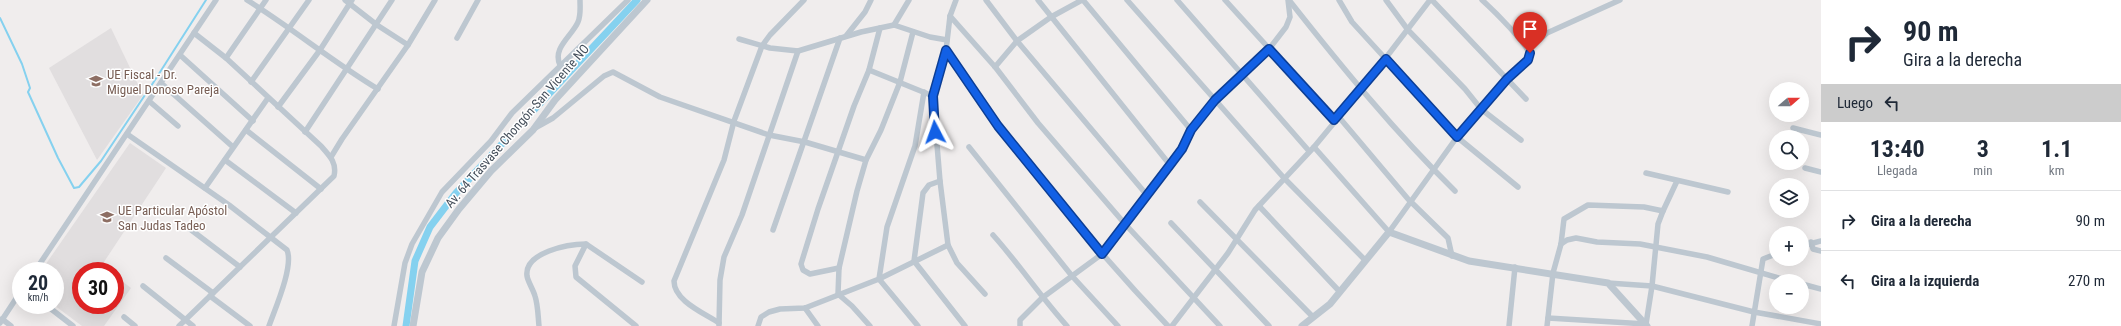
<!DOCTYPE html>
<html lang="es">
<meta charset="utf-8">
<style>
body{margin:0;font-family:"Roboto Condensed",sans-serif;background:#f6f6f7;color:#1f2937;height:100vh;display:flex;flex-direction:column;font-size:15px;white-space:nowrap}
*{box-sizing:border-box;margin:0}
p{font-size:13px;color:#747a83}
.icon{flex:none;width:22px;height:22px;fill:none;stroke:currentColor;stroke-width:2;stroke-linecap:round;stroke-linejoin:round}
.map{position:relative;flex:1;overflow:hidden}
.drawer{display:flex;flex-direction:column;background:#fff;width:300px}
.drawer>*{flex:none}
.hud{background:#fff;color:#1f2937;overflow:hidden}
.needle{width:26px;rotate:70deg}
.tools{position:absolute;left:1769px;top:82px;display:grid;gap:8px}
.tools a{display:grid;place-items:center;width:40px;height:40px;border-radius:50%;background:#fff;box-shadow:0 4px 16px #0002;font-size:20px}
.speed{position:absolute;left:12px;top:262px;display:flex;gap:8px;font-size:20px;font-weight:700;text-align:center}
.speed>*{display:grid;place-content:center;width:52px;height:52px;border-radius:50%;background:#fff;box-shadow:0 4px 16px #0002;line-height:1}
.speed small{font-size:10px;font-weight:400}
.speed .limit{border:6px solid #d22;background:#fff;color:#111}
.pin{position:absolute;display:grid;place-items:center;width:34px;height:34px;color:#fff;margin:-41px -17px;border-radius:50% 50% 50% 0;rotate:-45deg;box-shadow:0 0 4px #0007}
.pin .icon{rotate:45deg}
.me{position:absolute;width:44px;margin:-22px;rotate:356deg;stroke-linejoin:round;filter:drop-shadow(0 0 3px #0008)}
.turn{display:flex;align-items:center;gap:14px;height:84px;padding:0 16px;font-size:18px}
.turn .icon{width:52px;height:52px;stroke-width:2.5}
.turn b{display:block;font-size:28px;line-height:34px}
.then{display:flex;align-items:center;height:38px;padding:0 16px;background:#0003;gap:8px;font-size:15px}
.eta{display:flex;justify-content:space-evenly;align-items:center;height:68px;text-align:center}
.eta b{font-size:24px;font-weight:700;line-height:28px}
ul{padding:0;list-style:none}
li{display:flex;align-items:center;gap:12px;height:60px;padding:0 16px;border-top:1px solid #e0e1e3}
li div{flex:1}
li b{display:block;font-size:15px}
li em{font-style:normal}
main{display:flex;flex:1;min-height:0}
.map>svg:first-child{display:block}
</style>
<main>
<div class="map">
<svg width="1821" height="326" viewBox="0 0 1821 326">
<rect width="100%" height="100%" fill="#f0eded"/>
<g fill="#e1dedf">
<polygon points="111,28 143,95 97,160 49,68"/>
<polygon points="130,143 166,168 102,265 109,271 81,271 81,305 115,305 115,276 131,288 104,326 82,326 54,305 55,271 41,271"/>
</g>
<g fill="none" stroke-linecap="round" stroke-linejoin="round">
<polyline stroke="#85d1ef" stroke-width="2" points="0,18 22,64 30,88 28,92 58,158 74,188 79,187 101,161 155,80 206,0"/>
<polyline stroke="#85d1ef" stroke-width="7" points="406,326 415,261 430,227 456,193 637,0"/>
<g stroke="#bdc7d0" stroke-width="5.5">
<path d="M247,0C292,28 333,62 378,89"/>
<polyline points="345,0 377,25 408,45"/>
<polyline points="956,0 950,16 945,59 933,96 940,181 948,245 957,263 985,294"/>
<polyline points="986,0 1017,41 1146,194"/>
<polyline points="1038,0 1170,165"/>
<polyline points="1083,0 1191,130"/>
<polyline points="1127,0 1284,178 1365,260"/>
<polyline points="1177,0 1309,151"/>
<polyline points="1225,0 1334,120"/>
<path d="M1289,0C1341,66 1395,132 1455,191"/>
<polyline points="1339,0 1352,22 1457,137 1518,187"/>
<polyline points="1386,0 1408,30 1465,89 1481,109 1521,140"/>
<polyline points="1432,0 1526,99"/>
<polyline points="950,16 996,68 1038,123 1125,224 1220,326"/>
<polyline points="894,25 909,0"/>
<polyline points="846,36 865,12 871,0"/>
<polyline points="457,38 478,0"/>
<polyline points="739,39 770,48 798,51 861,32 894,25 930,37 947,40"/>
<path d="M946,50C964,76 980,103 999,127C1052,196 1108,263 1168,326"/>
<polyline points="1528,50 1547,33 1620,0"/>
<polyline points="180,55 253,121"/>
<polyline points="226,58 266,0"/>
<path d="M560,65C552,48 572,36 578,22C581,15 580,8 580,0"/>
<polyline points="995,67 1017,41 1051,17 1082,0"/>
<polyline points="869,70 933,96"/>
<polyline points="251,82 309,0"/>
<polyline points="161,83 233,147"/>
<polyline points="149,101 178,126"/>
<polyline points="278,107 320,50 352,0"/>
<polyline points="1338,116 1408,199 1448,238 1452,256"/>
<polyline points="535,128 553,118 604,76 613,72 660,97 769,135 805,142 866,160"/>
<polyline points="1793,128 1821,135"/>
<polyline points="246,130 321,189"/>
<polyline points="305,132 392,0"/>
<path d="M127,134L229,205L287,250C294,266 275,309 269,326"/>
<polyline points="969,147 1072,276 1118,326"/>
<path d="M1314,147L1389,232L1457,137L1507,79L1530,56C1529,45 1492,9 1482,0"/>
<polyline points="331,157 342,139 408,45 435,0"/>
<polyline points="225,160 296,213"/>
<polyline points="1805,168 1821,172"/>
<polyline points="1646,173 1728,192"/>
<polyline points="940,181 929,185 923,193 914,261 965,326"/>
<polyline points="205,188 268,98"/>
<polyline points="1200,202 1313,317"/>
<polyline points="1259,206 1340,292"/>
<polyline points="1171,223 1269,326"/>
<polyline points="186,226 240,267"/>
<polyline points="773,230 840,38"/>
<path d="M993,235C1019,264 1040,296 1067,326"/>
<polyline points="1811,242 1813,249 1821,251"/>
<polyline points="586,244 575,266 576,277 636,326"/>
<polyline points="1561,244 1567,240 1576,238 1597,242 1640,244 1707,257 1789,281"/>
<polyline points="1802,246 1821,241"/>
<polyline points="166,258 213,293"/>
<polyline points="839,268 810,274 803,270 801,264 818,209 854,106 869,70 880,28"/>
<polyline points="35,271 216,0"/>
<polyline points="1608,283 1652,286 1754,312 1821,324"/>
<polyline points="1802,284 1821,289"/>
<polyline points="143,286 193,326"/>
<polyline points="210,296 250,326"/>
<polyline points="46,305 73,326"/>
<polyline points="805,308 818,326"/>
<polyline points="124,317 135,326"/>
<polyline points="1548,318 1646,324 1652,286 1658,224 1663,211"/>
<polyline points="2,319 11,326"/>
<polyline points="0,323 21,291"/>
<path d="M719,323C704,313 674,301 674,281L724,160L734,121L762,46L770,35L804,0"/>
<polyline points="719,325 720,280 724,257 742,215 798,51"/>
<path d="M179,326L334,176C337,163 330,156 321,146L226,58L194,33"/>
<polyline points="394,326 405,263 412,244 442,192 491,141 512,113 628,0"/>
<path d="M539,326C538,316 538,305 535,296C533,289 528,282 527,276C524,252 569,244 586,244L642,282"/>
<polyline points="758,326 761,317 769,312 780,309 805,308 879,279 887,227 915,146 924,92"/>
<polyline points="870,326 852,306 838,294 839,268 857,191 866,160 881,130 900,82 913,32"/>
<polyline points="918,326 879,279 948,245"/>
<polyline points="1020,326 1020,320 1042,298 1102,254 1170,165 1182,149 1191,130 1215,100 1269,49 1286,27 1290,17 1288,0"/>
<polyline points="1172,326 1228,253 1255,210 1314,147 1362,89 1430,0"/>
<polyline points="1509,326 1515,267"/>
<polyline points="1547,326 1553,273 1561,244 1564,219 1588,205 1644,207 1663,211 1677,181"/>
<polyline points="1752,326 1763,259 1776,254"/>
</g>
<g stroke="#bdc7d0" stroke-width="7">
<polyline points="413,326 422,272 438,238 459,209 491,171 533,130 555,100 647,0"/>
<polyline points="1302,326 1330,304 1389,232 1469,261 1608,283 1647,326"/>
</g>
</g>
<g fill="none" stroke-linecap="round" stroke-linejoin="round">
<g stroke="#0c3e95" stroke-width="10">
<polyline id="route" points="935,132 933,96 946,50 998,126 1102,254 1170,165 1182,149 1191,130 1215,100 1269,49 1334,120 1386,59 1457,137 1507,79 1528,60 1530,53"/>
</g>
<use href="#route" stroke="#1260e5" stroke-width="7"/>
</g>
<defs>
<g id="school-bare" transform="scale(1.08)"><path d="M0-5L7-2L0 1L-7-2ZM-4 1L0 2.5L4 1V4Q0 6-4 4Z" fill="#8d6e63" stroke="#fff" stroke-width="2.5" paint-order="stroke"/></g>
</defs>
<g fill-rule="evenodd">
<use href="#school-bare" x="96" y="81"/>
<use href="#school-bare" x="107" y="217"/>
</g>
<g text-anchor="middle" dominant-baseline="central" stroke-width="3" stroke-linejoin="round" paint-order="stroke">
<g font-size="13" fill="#785e54" stroke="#fff" text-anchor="start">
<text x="107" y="74">UE Fiscal - Dr.<tspan x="107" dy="15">Miguel Donoso Pareja</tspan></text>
<text x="118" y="210">UE Particular Apóstol<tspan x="118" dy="15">San Judas Tadeo</tspan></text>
</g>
<g font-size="13" fill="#454f5b" stroke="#fff">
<text transform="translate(517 126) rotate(-49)">Av. 64 Trasvase Chongón-San Vicente NO</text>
</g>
</g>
</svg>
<div class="tools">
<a><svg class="needle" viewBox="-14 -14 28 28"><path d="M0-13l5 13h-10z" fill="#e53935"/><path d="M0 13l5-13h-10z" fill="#747a83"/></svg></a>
<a><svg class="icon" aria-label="search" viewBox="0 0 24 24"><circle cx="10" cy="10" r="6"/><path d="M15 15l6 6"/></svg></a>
<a><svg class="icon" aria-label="layers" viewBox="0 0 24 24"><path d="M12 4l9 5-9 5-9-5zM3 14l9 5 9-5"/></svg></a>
<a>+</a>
<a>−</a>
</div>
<div class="speed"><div>20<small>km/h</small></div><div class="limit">30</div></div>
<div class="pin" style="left:1530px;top:53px;background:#d93025"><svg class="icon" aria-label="arrive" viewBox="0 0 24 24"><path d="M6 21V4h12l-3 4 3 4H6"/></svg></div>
<svg class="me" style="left:935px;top:132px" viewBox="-20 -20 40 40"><path d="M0-17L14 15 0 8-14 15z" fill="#1260e5" stroke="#fff" stroke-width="4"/></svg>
</div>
<section class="drawer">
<div class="hud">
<div class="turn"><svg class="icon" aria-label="right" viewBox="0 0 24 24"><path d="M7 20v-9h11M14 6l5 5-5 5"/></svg><div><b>90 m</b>Gira a la derecha</div></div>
<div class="then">Luego<svg class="icon" aria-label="left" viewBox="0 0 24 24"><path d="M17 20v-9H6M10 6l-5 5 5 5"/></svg></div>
</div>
<div class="eta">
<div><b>13:40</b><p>Llegada</p></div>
<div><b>3</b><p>min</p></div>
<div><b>1.1</b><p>km</p></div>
</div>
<ul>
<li><svg class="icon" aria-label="right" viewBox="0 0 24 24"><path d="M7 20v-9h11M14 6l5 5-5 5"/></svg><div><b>Gira a la derecha</b></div><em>90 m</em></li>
<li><svg class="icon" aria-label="left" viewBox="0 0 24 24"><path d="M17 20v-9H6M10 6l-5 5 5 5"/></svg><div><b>Gira a la izquierda</b></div><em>270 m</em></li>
</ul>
</section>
</main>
